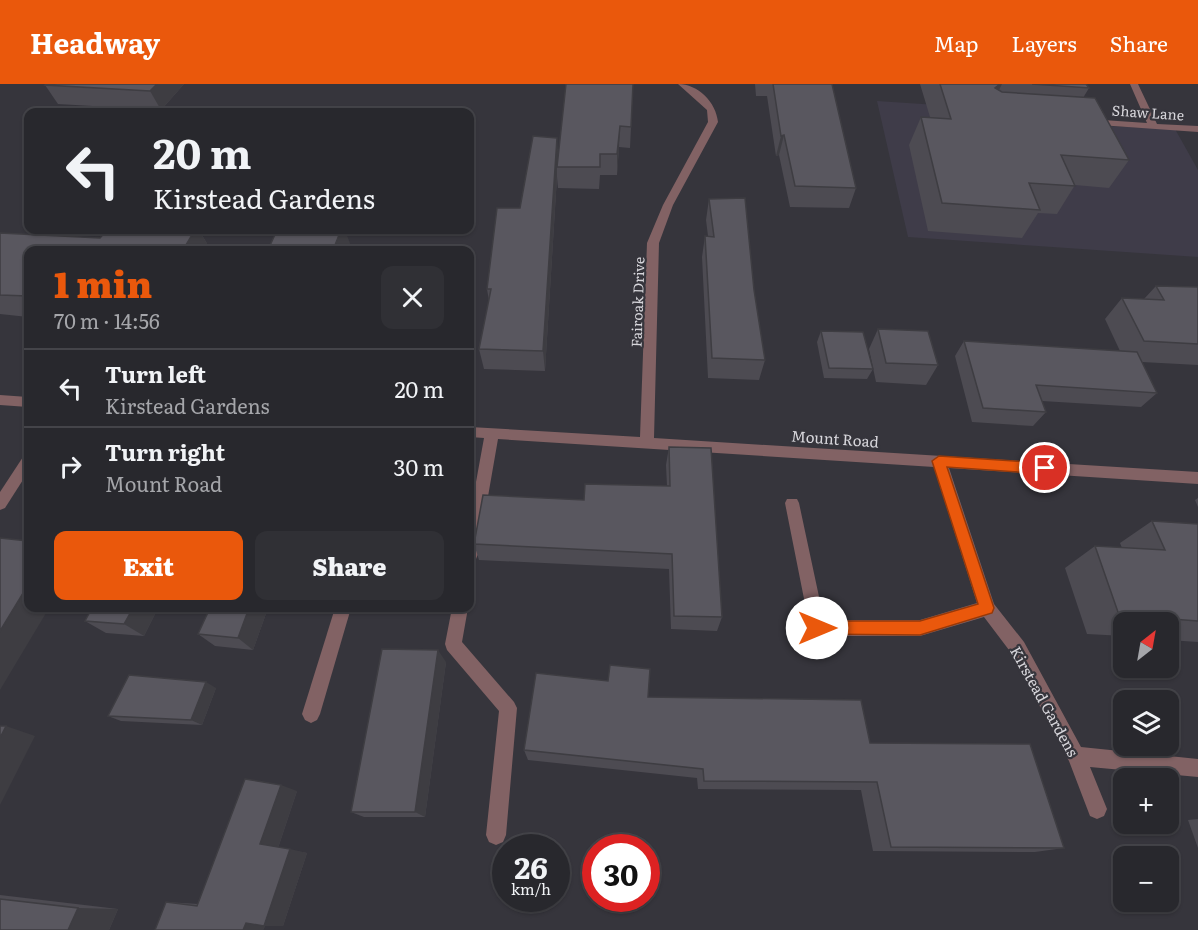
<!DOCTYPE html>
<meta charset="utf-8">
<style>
body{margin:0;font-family:Literata,serif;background:#303035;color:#f1f3f6;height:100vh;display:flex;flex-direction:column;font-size:22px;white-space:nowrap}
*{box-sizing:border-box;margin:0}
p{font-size:20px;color:#a5a6aa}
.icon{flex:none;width:33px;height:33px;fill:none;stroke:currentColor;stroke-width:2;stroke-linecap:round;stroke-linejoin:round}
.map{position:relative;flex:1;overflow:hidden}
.drawer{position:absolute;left:24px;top:162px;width:450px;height:366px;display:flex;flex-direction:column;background:#28282d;border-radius:12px;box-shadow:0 2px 4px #0004,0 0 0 2px #444449}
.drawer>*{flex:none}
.top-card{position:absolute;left:24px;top:24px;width:450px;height:126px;border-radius:12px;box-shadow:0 2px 4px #0004,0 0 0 2px #444449;background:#28282d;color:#f1f3f6;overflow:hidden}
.needle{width:39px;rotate:31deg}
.fabs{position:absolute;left:1113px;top:528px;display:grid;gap:12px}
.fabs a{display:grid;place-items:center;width:66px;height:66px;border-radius:12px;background:#28282d;box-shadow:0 2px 4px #0004,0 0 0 2px #444449;font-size:30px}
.speed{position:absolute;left:492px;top:750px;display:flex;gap:12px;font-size:30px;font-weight:700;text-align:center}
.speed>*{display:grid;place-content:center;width:78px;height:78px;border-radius:50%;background:#28282d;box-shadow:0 2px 4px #0004,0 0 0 2px #444449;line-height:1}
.speed small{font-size:15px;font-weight:400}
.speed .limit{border:9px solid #d22;background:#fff;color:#111}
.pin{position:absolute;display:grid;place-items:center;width:51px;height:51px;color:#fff;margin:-26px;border:3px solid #fff;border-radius:50%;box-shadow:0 2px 6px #0007}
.me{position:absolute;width:66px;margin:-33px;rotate:90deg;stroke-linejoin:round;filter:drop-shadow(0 0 4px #0008)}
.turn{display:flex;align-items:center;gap:21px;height:126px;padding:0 30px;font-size:27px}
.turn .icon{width:78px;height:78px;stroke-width:2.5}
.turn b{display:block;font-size:42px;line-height:51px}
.round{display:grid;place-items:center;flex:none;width:63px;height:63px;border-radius:12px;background:#303035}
.headline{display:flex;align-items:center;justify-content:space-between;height:102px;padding:0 30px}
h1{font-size:36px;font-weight:800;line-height:45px;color:#ea580c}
.button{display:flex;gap:12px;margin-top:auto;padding:12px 30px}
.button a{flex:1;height:69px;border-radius:12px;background:#ea580c;color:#fff;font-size:24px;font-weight:800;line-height:69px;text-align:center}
.button a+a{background:#303035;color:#f1f3f6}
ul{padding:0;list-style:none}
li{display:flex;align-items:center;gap:18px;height:78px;padding:0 30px;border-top:2px solid #444449}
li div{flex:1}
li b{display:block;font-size:22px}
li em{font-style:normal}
header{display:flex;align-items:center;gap:36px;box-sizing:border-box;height:84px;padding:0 30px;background:#ea580c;color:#fff}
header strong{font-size:28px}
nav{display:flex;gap:33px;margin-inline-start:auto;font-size:21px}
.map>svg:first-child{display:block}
</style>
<header>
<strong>Headway</strong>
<nav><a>Map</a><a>Layers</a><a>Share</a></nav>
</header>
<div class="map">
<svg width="1198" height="846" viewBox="0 0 1198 846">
<rect width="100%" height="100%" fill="#36353c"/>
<polygon fill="#3f3c49" points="877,17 983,24 990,37 1175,45 1198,86 1198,173 908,153"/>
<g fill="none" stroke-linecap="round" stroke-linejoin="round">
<g fill="#826264" fill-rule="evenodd">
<path d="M678,0C698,0 716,18 718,38L673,121L659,159L654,354L1198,388V400L949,384L994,520L1024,558L1081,663L1198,675V693L1090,683L1107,725L1104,732L1097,735L1090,732L1069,677L1012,570L984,533L920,552H817L811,550L785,419L787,415H797L799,419L824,536H920L977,519L934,383L498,355L478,470L476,475L470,477V431L484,354L470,353V343L640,353L647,159L663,121L708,38L707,26Z"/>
<polygon points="1130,0 1138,0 1157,40 1198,42 1198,48 1085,40 1085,36 1088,35 1147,39"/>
<polygon points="0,311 28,313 28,323 0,321"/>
<polygon points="28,371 28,388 5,424 0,426 0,408 23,373"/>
<polygon points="335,524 351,524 320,630 317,636 311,639 305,636 302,630"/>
<polygon points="452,524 468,524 462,558 514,618 517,624 506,751 503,758 496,761 489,758 486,751 499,627 447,566 445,560"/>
</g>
</g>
<g fill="#4d4b52">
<polygon points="46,0 184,0 161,26 58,20 45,1"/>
<polygon points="633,0 630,64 619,63 617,91 600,91 599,105 558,104 557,93 545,287 484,285 479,265 489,217 487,205 520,124 558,70"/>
<polygon points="755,0 832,0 856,104 849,124 790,123 779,71 776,72 767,12 756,12"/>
<polygon points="920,0 1086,0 1089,4 1083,14 1129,76 1109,104 1075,101 1057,130 1038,129 1022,154 928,147 909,61 921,33 930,33"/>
<polygon points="709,115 754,206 765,276 759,296 708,294 702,173 705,152 708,152 706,136"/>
<polygon points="107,146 199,146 209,163 28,166 28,233 0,230 0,149 100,154"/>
<polygon points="1156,202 1198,203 1198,281 1142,278 1157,309 1141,323 1042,317 1046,328 1033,342 972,338 955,272 964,257 1120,267 1105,235 1122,214 1144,215"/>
<polygon points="878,245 938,281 926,301 876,298 869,265"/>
<polygon points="821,247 873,285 867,295 824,294 817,258"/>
<polygon points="669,363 722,533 717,547 671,545 669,485 479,476 474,460 667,402 666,381"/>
<polygon points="1198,414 1198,423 1195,416"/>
<polygon points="1152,437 1198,440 1198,558 1168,556 1168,538 1124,538 1124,552 1087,550 1065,484 1095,462 1122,464 1120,459"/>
<polygon points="92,524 158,524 144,552 106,549 85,537"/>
<polygon points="210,524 268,524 253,566 215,562 198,550"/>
<polygon points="446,578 425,733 364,733 351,728"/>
<polygon points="608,597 648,613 870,659 1064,764 1035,768 873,767 861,706 698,705 697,694 528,676 524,666"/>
<polygon points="216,604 202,641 121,637 108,632"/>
<polygon points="297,707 278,764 307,769 283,842 265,842 263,846 155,846 166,818 198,820"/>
<polygon points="1198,735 1198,764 1188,736"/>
<polygon points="0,811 118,825 109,846 0,846"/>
</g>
<g fill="#3e3d42">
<polygon points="157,0 184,0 161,26 150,7"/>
<polygon points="1000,0 1002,0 989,26 995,4"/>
<polygon points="620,42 619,63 617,91 617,70"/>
<polygon points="784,51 779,71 776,72 781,52"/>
<polygon points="557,54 559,76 557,83 557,92 545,287 543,267"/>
<polygon points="195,146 199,146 209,163 208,166 183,166"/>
<polygon points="341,146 345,146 351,162 349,166 333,166"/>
<polygon points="28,501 28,524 49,524 0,606 0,547"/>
<polygon points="133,524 158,524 144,552 124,540"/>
<polygon points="249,524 268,524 253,566 238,554"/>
<polygon points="438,566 446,578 425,733 415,728"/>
<polygon points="206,598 216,604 202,641 191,636"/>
<polygon points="6,642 35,652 0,721 0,654"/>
<polygon points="281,701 297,707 278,764 260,760"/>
<polygon points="290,765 307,769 283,842 265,842 263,846 243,846 246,839"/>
<polygon points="78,824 118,825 109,846 68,846"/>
</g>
<g fill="#59575f" stroke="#3e3d42" stroke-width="1.5">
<polygon points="46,0 157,0 150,7 45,1"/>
<polygon points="566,0 633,0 631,43 620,42 617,70 600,70 600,83 557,83"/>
<polygon points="773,0 832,0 856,104 795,102 784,51 781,52"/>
<polygon points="940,0 1000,0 995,4 1002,8 1095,14 1129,76 1061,71 1075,102 1029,99 1040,126 942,119 921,33 951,35"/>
<polygon points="1032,0 1086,0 1089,4"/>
<polygon points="533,52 557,54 543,267 479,265 491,205 487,205 497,124 520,124"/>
<polygon points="745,114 754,206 765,276 712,274 705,152 714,153 709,115"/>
<polygon points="107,146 195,146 183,166 28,166 28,212 0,211 0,149 100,154"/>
<polygon points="277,146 341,146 333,166 268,166"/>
<polygon points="1156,202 1198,203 1198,260 1144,257 1122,214 1164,216"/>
<polygon points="878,245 928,247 938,281 886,279"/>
<polygon points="821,247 863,248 873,285 829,284"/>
<polygon points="964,257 1137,268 1157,309 1036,301 1046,328 983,324"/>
<polygon points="669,363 711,364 722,533 674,532 672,470 474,460 483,411 584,416 585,400 670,402"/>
<polygon points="1152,437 1198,440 1198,537 1119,531 1095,462 1165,466"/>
<polygon points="0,454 28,457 28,501 0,547"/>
<polygon points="92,524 133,524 124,540 85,537"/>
<polygon points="210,524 249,524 238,554 198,550"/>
<polygon points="382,565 438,566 415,728 351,728"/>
<polygon points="610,581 650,585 648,613 861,616 870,659 1030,660 1064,764 891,763 877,698 704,697 703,685 524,666 536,589 608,597"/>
<polygon points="129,591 206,598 191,636 108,632"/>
<polygon points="0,642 6,642 0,654"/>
<polygon points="245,695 281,701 260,760 290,765 264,842 246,839 243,846 155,846 166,818 197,822"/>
<polygon points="0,815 78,824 68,846 0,846"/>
</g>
<polygon fill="#ea580c" stroke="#983908" stroke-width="1.5" points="939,372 1045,379 1052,384 1045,390 947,383 994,524 992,529 920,551 811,550 809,544 811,539 817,537 920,537 978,520 932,377"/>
<g text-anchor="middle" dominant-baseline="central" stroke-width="4.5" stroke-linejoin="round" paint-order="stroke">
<g font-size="14" fill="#d7d6db" stroke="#36353c">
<text transform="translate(1148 28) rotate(4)">Shaw Lane</text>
<text transform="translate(637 218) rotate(-88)">Fairoak Drive</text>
</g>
<g font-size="15" fill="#d7d6db" stroke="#36353c">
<text transform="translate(835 354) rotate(4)">Mount Road</text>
<text transform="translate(1045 617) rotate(61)">Kirstead Gardens</text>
</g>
</g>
</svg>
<div class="fabs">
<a><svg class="needle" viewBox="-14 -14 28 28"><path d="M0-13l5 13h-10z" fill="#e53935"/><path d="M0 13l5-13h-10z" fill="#a5a6aa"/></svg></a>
<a><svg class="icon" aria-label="layers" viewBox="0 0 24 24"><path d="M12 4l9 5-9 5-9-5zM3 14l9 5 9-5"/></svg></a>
<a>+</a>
<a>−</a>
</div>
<div class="speed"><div>26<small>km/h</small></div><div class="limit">30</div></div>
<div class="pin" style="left:1045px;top:384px;background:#d93025"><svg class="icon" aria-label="arrive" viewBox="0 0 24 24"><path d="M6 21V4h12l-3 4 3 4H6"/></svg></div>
<svg class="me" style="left:817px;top:544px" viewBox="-20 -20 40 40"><circle r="19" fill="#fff"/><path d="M0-13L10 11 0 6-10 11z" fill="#ea580c"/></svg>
<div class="top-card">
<div class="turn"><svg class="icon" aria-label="left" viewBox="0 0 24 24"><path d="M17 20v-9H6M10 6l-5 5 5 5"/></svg><div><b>20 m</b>Kirstead Gardens</div></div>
</div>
<section class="drawer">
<div class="headline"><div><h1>1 min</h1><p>70 m · 14:56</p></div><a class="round"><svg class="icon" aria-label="close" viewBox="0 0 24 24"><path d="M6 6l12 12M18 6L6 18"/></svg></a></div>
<ul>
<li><svg class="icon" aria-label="left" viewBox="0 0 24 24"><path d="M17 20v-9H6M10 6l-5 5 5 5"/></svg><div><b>Turn left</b><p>Kirstead Gardens</p></div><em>20 m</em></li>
<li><svg class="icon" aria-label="right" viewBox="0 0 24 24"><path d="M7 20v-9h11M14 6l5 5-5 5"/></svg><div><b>Turn right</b><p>Mount Road</p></div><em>30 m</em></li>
</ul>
<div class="button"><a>Exit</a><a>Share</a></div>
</section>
</div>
